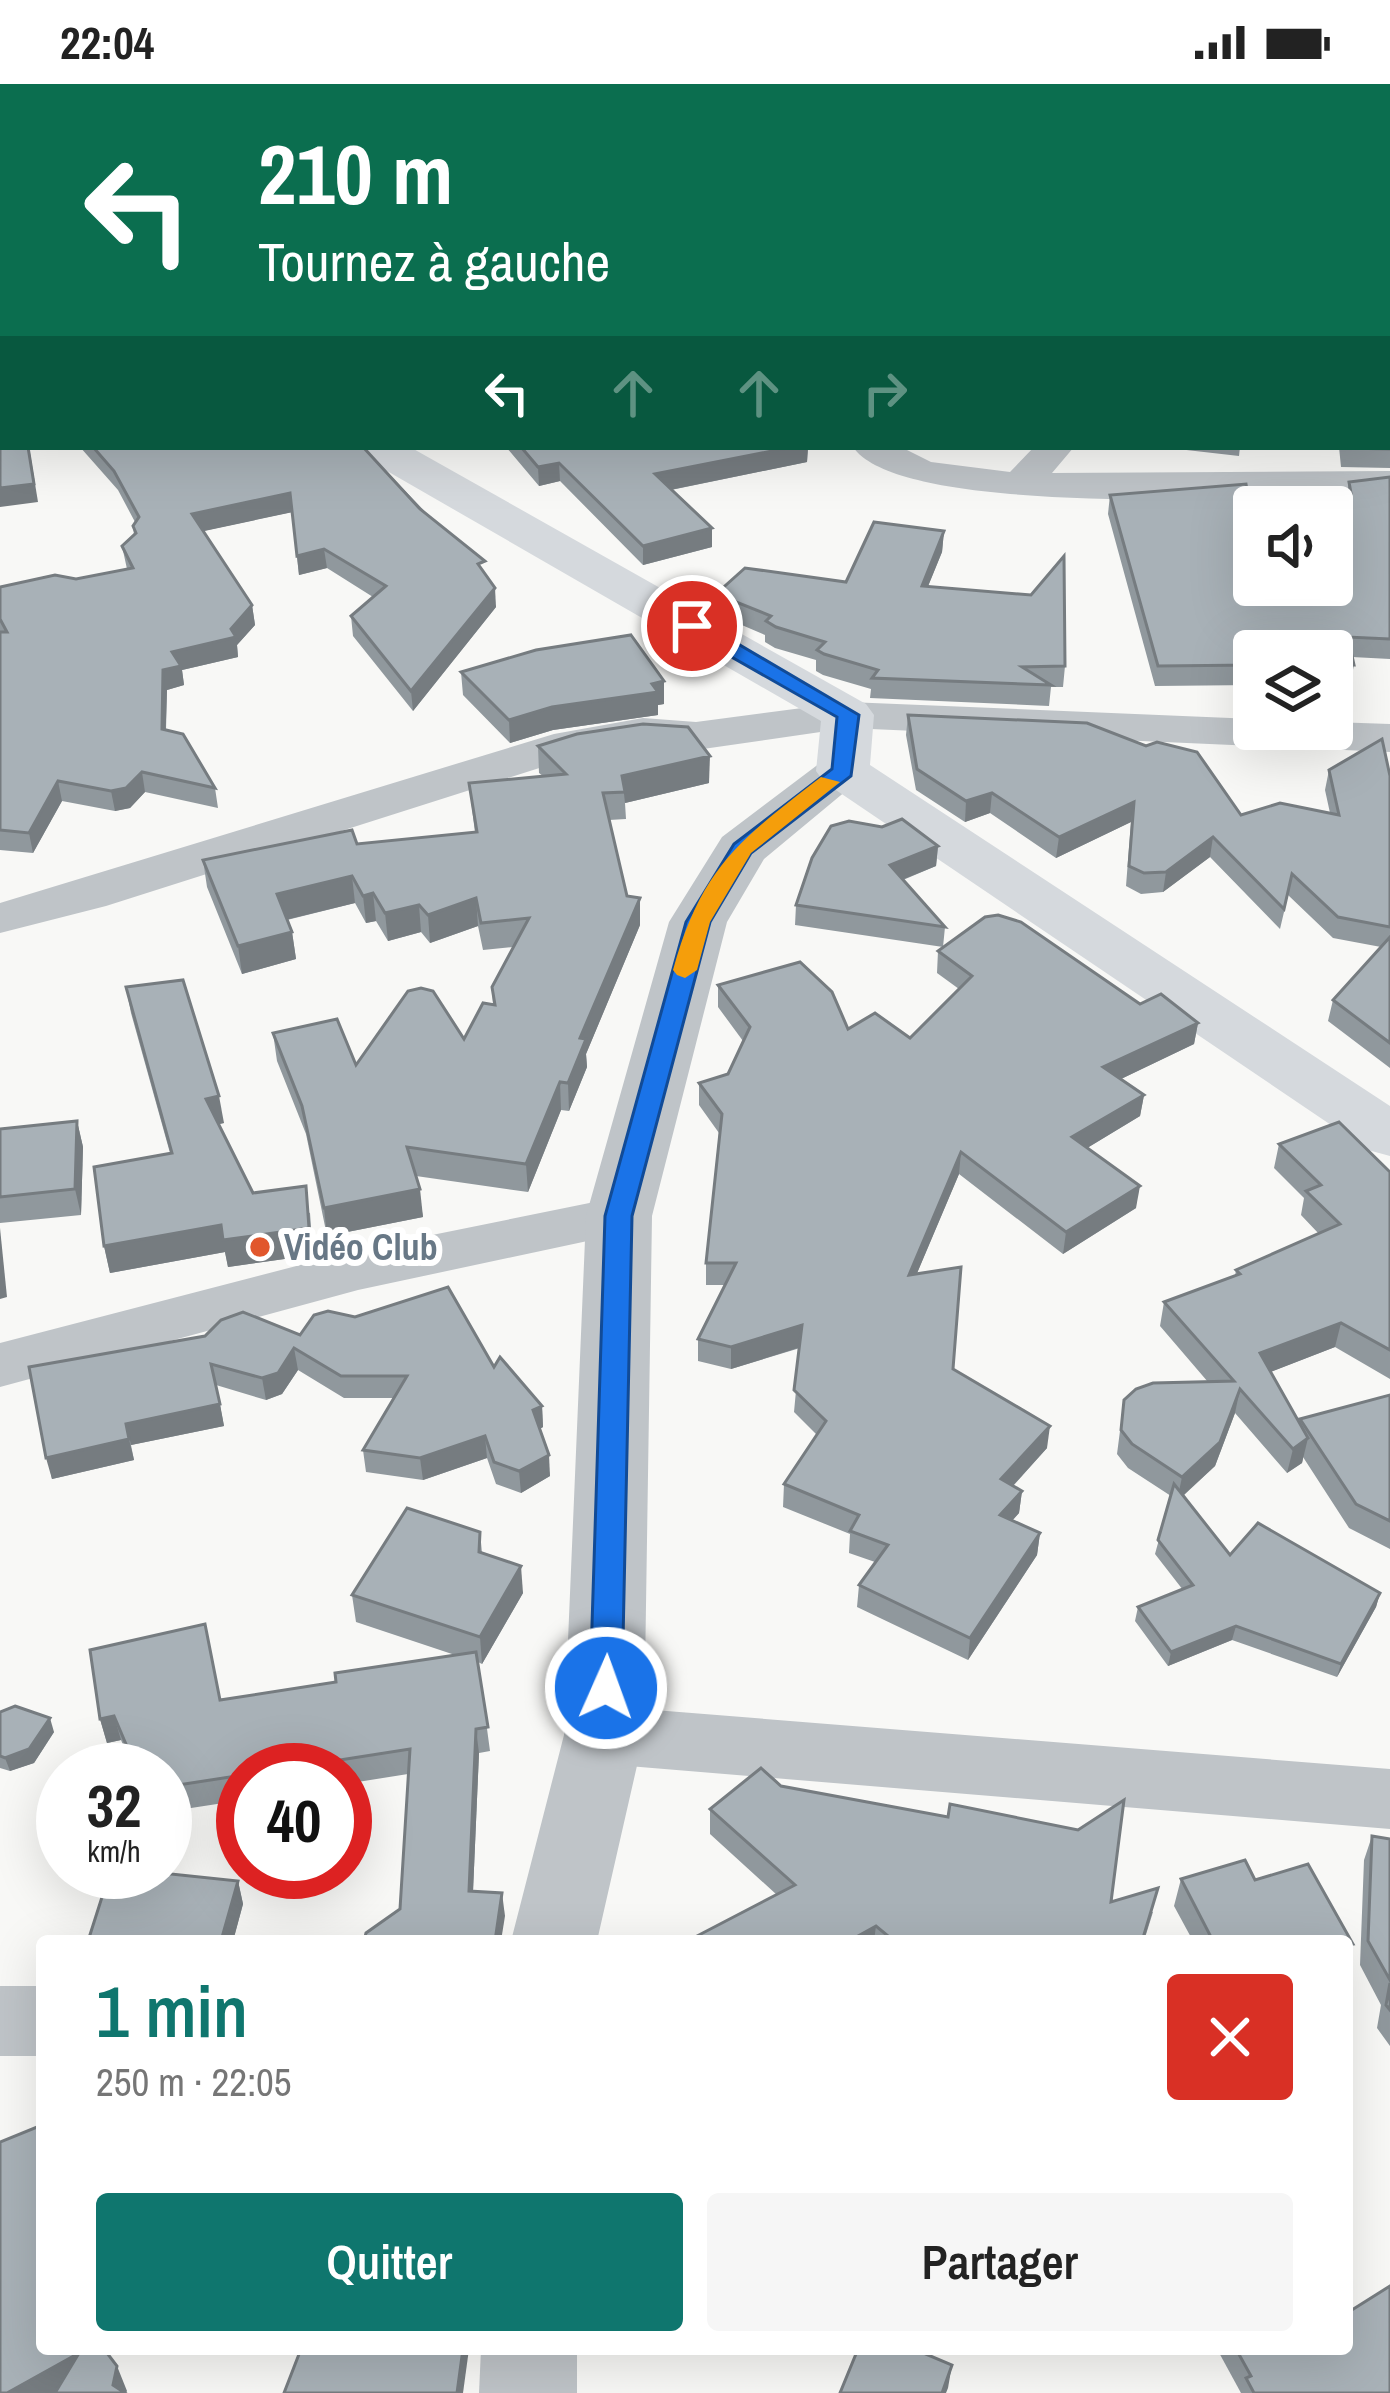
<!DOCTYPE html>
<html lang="fr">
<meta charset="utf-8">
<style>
body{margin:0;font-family:"Archivo Narrow",sans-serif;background:#f6f6f6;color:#222;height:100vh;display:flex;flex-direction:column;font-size:45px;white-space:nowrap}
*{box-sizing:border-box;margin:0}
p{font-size:39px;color:#767676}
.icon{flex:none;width:66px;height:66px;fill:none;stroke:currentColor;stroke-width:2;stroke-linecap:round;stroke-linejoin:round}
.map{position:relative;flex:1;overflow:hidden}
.sheet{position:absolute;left:36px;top:1851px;width:1317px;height:420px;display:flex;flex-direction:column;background:#fff;border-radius:12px;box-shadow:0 12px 48px #0002}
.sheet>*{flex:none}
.banner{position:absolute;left:0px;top:0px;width:1392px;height:366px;box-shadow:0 12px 48px #0002;background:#0b6e4f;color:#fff;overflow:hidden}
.tools{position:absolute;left:1233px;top:402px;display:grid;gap:24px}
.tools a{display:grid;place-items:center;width:120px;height:120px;border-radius:12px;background:#fff;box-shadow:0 12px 48px #0002;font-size:60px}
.speed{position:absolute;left:36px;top:1659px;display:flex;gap:24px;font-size:60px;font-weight:700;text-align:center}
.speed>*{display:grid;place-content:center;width:156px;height:156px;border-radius:50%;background:#fff;box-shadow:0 12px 48px #0002;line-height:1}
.speed small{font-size:30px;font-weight:400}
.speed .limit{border:18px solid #d22;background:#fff;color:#111}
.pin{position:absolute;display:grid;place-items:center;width:102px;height:102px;color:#fff;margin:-51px;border:6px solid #fff;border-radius:50%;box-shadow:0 3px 12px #0007}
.me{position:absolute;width:132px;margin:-66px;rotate:2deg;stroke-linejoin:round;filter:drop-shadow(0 0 9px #0008)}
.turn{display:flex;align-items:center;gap:42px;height:252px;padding:0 60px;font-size:54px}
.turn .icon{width:156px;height:156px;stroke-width:2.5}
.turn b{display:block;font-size:84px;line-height:102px}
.lanes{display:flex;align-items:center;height:114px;padding:0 60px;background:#0003;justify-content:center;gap:60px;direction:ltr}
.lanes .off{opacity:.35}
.round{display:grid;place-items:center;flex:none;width:126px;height:126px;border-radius:12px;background:#f6f6f6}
.headline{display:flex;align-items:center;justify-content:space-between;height:204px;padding:0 60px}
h1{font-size:72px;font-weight:600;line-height:90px;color:#0f766e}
.action{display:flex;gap:24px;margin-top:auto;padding:24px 60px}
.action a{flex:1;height:138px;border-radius:12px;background:#0f766e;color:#fff;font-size:48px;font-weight:600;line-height:138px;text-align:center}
.action a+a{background:#f6f6f6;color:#222}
.status{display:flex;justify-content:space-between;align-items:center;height:84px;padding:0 60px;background:#fff;direction:ltr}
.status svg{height:33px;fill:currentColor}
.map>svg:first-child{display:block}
</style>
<div class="status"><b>22:04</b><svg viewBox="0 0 49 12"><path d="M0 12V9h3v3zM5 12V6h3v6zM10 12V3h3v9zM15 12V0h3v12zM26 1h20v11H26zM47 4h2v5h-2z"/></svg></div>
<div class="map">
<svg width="1390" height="2309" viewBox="0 0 1390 2309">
<rect width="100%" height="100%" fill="#f8f8f6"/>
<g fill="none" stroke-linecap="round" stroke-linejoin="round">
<g fill="#bfc4c8" fill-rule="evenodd">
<polygon points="895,0 932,0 893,3"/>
<rect x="1389" y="195" width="1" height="20"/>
<path d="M853,363H901L931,378L1010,388L1034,363H1074L1052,389L1390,387V411C1294,411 904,437 853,363Z"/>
<polygon points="848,618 1254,635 1254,645 1332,645 1332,638 1390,640 1390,668 848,644 696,666 643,662 577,672 106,822 0,849 0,819 554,650 643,634 696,638"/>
<polygon points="619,1113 639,1118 647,1132 639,1146 358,1206 0,1303 0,1259 358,1166"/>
<polygon points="604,1622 1390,1685 1390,1745 604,1680 580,1671 570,1651 580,1631"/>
<rect x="0" y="1902" width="42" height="70"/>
</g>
<g fill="#bfc4c8" fill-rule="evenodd">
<polygon points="843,671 862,676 870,687 764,775 727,838 652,1132 644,1651 597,1857 511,1857 564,1651 586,1132 669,838 722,753 824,676"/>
<polygon points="481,2265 577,2265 577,2309 479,2309"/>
</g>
<polygon fill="#d5d9dd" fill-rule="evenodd" points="355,363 410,363 866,620 874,631 870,681 1390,1022 1390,1072 1368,1066 824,698 816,687 821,637 361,372"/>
</g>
<g fill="#90989d">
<polygon points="1390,249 1390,384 1341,383 1339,363 1389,363"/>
<polygon points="80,363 363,363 486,491 496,523 413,627 353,552 351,532 373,513 327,484 299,491 292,428 203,447 252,521 255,541 237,561 238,573 182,586 184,601 167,606 166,646 215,704 218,724 145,708 130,724 115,727 62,717 33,769 0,766 0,503 76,495 127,485 122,462 134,451 133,442 135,438 118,406"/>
<polygon points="506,363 808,363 807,378 671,406 712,463 643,481 560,397 539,402"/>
<polygon points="1160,363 1240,363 1239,372"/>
<polygon points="1390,393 1390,575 1352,573 1354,581 1350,600 1332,600 1332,567 1254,567 1254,601 1155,602 1108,430 1110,411 1248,412 1347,409 1349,398"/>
<polygon points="944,447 942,468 928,502 1065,582 1063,603 1051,603 1049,622 870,614 871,605 823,591 816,587 816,576 775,564 765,558 765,551 716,530 716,510 846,498"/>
<polygon points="461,588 664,620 658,621 658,631 553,646 510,659 463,611"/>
<polygon points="908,631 1241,731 1330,729 1325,706 1329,686 1390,692 1390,984 1328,937 1333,916 1381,863 1333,854 1288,811 1280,845 1210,773 1163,808 1141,810 1126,802 1131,738 1056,774 990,729 965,738 916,706 906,651"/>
<polygon points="538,662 709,699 625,719 626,735 609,736 627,812 640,814 640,841 586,970 587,983 569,1027 561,1026 528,1108 416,1092 423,1133 327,1152 306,1050 277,977 273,949 356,981 464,955 493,921 492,903 513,863 483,866 478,842 430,859 421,848 388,857 376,837 366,839 355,819 287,836 292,848 296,875 242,890 207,803 203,776 475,749 469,699 543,692 539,689"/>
<polygon points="882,743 938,762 936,782 903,796 945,843 943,863 795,841 796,821"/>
<polygon points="938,867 1140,920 1198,939 1194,960 1121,995 1144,1011 1140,1032 1087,1064 1136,1124 1063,1170 959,1090 917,1189 953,1285 1047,1364 1013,1402 1022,1407 1019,1429 1012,1437 1040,1449 1037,1471 968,1576 857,1523 859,1501 875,1478 849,1469 850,1450 783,1423 784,1400 817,1351 794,1328 800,1264 731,1285 698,1277 698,1255 725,1201 706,1201 706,1179 719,1049 699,1021 699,999 728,990 743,957 718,923 718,901 848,945 910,954 959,905 937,889"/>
<polygon points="126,903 224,1039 218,1040 253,1109 310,1129 313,1171 228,1183 225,1168 110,1189 104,1162 170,1069 131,929"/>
<polygon points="77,1037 83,1063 81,1131 0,1139 0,1045"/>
<polygon points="1279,1060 1390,1088 1390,1295 1335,1263 1270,1288 1299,1339 1300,1335 1390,1311 1390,1465 1349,1444 1303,1373 1302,1379 1287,1389 1235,1329 1215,1382 1183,1412 1230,1471 1380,1509 1376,1523 1337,1593 1232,1556 1168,1582 1135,1537 1138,1523 1183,1506 1155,1470 1171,1412 1128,1384 1117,1370 1124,1316 1208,1298 1160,1242 1164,1218 1235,1192 1236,1186 1319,1150 1301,1131 1304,1114 1274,1084"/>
<polygon points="300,1251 494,1283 542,1322 543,1343 540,1345 550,1392 521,1409 496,1400 487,1374 423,1396 366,1388 363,1366 394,1314 344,1314 298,1286 282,1310 266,1316 216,1301 224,1342 131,1361 134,1376 52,1395 29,1283"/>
<polygon points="480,1448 482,1469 523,1509 482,1580 478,1578 490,1667 479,1669 473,1807 505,1832 400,1825 408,1690 345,1700 345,1686 243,1686 243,1716 165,1728 165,1686 134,1686 121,1656 107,1659 100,1635 336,1598 455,1571 356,1538 352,1511"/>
<polygon points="0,1628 54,1648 34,1679 10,1687 0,1684"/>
<polygon points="781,1702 1111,1818 1153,1828 1144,1857 697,1857 697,1852 777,1811 710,1750 710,1725"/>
<polygon points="1372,1752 1390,1755 1390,1962 1377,1944 1381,1921 1360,1881 1364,1776"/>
<polygon points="87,1788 152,1788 238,1797 243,1820 233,1857 88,1857 106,1802 90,1797"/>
<polygon points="1181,1795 1255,1796 1353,1860 1347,1877 1347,1857 1193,1857 1174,1822"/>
<polygon points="1217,2265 1347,2265 1390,2309 1241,2309"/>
</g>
<g fill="#767c80">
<polygon points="29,363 38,418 0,423 0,404"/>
<polygon points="792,363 808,363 807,378 655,409 655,390"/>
<polygon points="559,379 560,397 539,402 538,383"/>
<polygon points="290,409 293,428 195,449 192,430"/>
<polygon points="712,444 712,463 643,481 643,462"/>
<polygon points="944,447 942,468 920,522 922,502"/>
<polygon points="324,465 327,484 299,491 297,472"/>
<polygon points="495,504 496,523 413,627 411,607"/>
<polygon points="252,521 255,541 237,561 238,573 182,586 184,601 167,606 165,665 162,645 163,586 172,568 231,545"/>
<polygon points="664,597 664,620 658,621 658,631 553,646 510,659 509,636 552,623"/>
<polygon points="710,672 709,699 625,719 622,692"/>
<polygon points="142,688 145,708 130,724 115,727 111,707"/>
<polygon points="58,697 62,717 33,769 29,749"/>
<polygon points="992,709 990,729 965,738 966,717"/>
<polygon points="1134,718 1131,738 1056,774 1059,753"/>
<polygon points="1213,753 1210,773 1163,808 1166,788"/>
<polygon points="938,762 936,782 889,801 890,781"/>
<polygon points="352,792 355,819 281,837 277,810"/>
<polygon points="373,809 376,837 366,839 363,812"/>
<polygon points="476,814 478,842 430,859 428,831"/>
<polygon points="640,814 640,841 586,970 587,983 569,1027 568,999 580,954"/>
<polygon points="419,821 421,848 388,857 385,829"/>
<polygon points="292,848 296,875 242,890 238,862"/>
<polygon points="1198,939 1194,960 1100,1005 1103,983"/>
<polygon points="560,998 561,1026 528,1108 526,1080"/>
<polygon points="1144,1011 1140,1032 1069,1075 1072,1053"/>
<polygon points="219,1012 224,1039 211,1042 206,1015"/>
<polygon points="77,1037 83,1063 81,1131 75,1105"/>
<polygon points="961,1068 959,1090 907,1213 909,1191"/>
<polygon points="306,1102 313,1171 228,1183 225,1168 110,1189 104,1162 221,1141"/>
<polygon points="1140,1102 1136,1124 1063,1170 1066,1148"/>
<polygon points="420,1105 423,1133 327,1152 324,1124"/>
<polygon points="0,1144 7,1213 0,1215"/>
<polygon points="1341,1239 1335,1263 1255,1294 1260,1269"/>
<polygon points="802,1241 801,1263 731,1285 731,1263"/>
<polygon points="294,1264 298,1286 282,1310 266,1316 262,1294"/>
<polygon points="1240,1305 1235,1329 1215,1382 1177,1417 1182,1393"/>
<polygon points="220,1320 224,1342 131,1361 126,1340"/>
<polygon points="542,1322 543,1343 534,1348 533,1326"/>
<polygon points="1050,1342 1047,1364 999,1417 1001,1395"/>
<polygon points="485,1352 487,1374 423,1396 420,1374"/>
<polygon points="1308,1354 1302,1379 1287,1389 1293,1365"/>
<polygon points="129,1355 134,1376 52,1395 46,1374"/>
<polygon points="549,1371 550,1392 521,1409 519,1387"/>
<polygon points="1022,1407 1019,1429 997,1453 1000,1431"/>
<polygon points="1040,1449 1037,1471 968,1576 970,1554"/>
<polygon points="521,1482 523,1509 482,1580 480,1553"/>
<polygon points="1380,1509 1376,1523 1337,1593 1341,1580"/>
<polygon points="1236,1542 1232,1556 1168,1582 1171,1568"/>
<polygon points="114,1632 121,1656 107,1659 100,1635"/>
<polygon points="50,1634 54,1648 34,1679 10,1687 5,1674"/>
<polygon points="476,1645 479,1669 472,1831 469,1807"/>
<polygon points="238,1797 243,1820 233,1857 221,1857"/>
<polygon points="502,1809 505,1832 501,1857 495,1857"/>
<polygon points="876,1842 874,1857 849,1857"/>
<polygon points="463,2265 469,2265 463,2309 457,2309"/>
<polygon points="79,2269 64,2309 7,2309"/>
<polygon points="952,2281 948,2304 946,2309 942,2309"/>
<polygon points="117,2282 127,2307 126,2309 116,2309 113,2301"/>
</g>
<g fill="#a8b1b7" stroke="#767c80" stroke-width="3" fill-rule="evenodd">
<polygon points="193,0 562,0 562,3 189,3"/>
<polygon points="576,0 892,0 893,3 572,3"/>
<polygon points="921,0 1390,0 1390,128 1389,3 912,3"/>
<polygon points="0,27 3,28 3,97 0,95"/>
<rect x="0" y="118" width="3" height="39"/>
<polygon points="0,168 3,171 3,363 28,363 34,400 0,404"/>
<polygon points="1390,249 1390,365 1345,364 1389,363"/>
<polygon points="93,363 363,363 420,425 485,477 478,480 495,504 411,607 351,532 386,502 324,465 297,472 290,409 192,430 252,521 231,545 236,553 172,568 181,582 163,586 162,645 183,650 215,704 142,688 126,704 111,707 58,697 29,749 0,746 0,548 7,548 0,535 0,503 55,491 76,495 133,484 122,462 136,449 133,442 139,433 114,387"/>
<polygon points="521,363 792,363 655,390 712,444 643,462 559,379 538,383"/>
<path d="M1390,393V555L1348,553L1354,581H1332V567H1254V581L1158,582L1110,411L1246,400L1248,412L1351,409L1349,398ZM1254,423H1332V501H1254Z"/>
<polygon points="874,438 944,447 922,502 1031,511 1064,472 1065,582 1022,583 1051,601 872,594 878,586 824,570 817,566 825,558 776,543 766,537 771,532 716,510 745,484 846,498"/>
<polygon points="631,551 664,597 652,600 658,608 552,623 509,636 461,588 536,566"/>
<polygon points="908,631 1087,639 1146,662 1157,658 1197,668 1241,731 1280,719 1339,731 1329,686 1382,655 1390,692 1390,843 1338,833 1292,790 1284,825 1213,753 1166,788 1144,789 1129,782 1134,718 1059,753 992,709 966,717 917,685"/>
<polygon points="643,640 688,643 710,672 622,692 625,708 603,709 627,812 640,814 580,954 586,955 568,999 560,998 526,1080 407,1063 420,1105 324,1124 302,1022 273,949 337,935 356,981 408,907 421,904 433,907 464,955 483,919 495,921 492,903 529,834 481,839 476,814 428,831 419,821 385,829 373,809 363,812 352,792 277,810 292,848 238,862 203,776 352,746 357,760 477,748 469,699 566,690 538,662 577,650"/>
<polygon points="902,735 938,762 890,781 945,843 796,821 812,774 831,742 849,737 882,743"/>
<polygon points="998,831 1021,838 1140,920 1161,910 1198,939 1103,983 1144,1011 1072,1053 1140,1102 1066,1148 961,1068 909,1191 961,1183 953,1285 1050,1342 1001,1395 1022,1407 1000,1431 1040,1449 970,1554 859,1501 888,1461 850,1447 859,1431 784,1400 826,1337 794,1306 802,1241 731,1263 698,1255 736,1179 706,1179 722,1030 699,999 728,990 750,943 718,901 800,878 832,908 848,945 875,929 910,954 972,892 938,867 985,833"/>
<polygon points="1390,853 1390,959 1333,916"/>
<polygon points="183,896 219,1012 206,1015 253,1109 306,1102 309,1144 223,1156 221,1141 104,1162 94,1083 172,1069 126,903"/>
<polygon points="77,1037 75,1105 0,1113 0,1045"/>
<polygon points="1339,1038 1390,1088 1390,1266 1341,1239 1260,1269 1308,1354 1293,1365 1240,1305 1220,1358 1182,1393 1132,1360 1121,1346 1124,1316 1136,1305 1153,1299 1234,1297 1164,1218 1240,1190 1236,1186 1340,1140 1306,1107 1321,1101 1279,1060"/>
<polygon points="448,1203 494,1283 500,1273 542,1322 533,1326 549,1371 519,1387 494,1378 485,1352 420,1374 363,1366 407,1292 341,1292 294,1264 278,1289 262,1294 211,1280 220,1320 126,1340 129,1355 46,1374 29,1283 205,1252 221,1236 243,1228 300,1251 314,1231 328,1227 355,1233"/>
<polygon points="1390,1311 1390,1437 1356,1420 1300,1335"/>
<polygon points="1174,1400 1230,1471 1258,1439 1380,1509 1341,1580 1236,1542 1171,1568 1138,1523 1193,1501 1158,1456"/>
<polygon points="407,1424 480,1448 479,1468 521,1482 480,1553 352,1511"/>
<polygon points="205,1540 220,1616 336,1598 335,1589 476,1568 488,1643 476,1645 469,1807 502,1809 495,1857 364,1857 366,1849 400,1825 410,1665 276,1686 243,1686 243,1691 165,1703 165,1686 137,1686 114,1632 100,1635 90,1566"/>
<polygon points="15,1622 50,1634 29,1665 5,1674 0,1672 0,1628"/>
<polygon points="761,1684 781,1702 948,1733 950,1720 1078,1746 1124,1716 1111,1818 1158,1804 1143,1854 1136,1857 894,1857 876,1842 849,1857 700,1857 697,1852 795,1801 710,1725"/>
<polygon points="1372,1752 1390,1755 1390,1896 1368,1857"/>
<polygon points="1245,1776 1255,1796 1308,1780 1353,1860 1347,1861 1347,1857 1213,1857 1181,1795"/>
<polygon points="110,1788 152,1788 238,1797 221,1857 88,1857"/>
<polygon points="1390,1899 1390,1926 1386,1921"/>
<polygon points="42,2041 42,2265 104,2265 117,2282 113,2301 125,2309 55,2309 79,2269 7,2309 0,2309 0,2058"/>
<polygon points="1390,2202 1390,2309 1254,2309 1246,2294 1251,2292 1236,2265 1347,2265 1347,2229"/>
<polygon points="301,2265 463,2265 457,2309 284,2309"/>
<polygon points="858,2265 914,2265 952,2281 942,2309 840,2309"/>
</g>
<polygon fill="#1a73e8" stroke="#114b97" stroke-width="3" points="684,537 699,537 859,631 851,692 751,769 710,838 632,1132 622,1604 617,1614 594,1614 590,1604 605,1132 686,838 734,760 832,685 837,633 684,546"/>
<path fill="#f59e0b" d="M821,693L840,698L751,769L710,838L697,886L685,894L677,891L673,886C702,782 740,756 821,693Z"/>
<circle fill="#e1572d" stroke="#fff" stroke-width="4.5" cx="260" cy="1163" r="12"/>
<g text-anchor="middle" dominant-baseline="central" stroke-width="12" stroke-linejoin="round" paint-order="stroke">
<g font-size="36" font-weight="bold" fill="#687886" stroke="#fff" text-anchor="start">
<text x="284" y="1163">Vidéo Club</text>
</g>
</g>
</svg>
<div class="tools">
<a><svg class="icon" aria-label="sound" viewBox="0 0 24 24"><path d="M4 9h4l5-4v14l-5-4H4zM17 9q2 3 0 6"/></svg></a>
<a><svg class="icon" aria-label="layers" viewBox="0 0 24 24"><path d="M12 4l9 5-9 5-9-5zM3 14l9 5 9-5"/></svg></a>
</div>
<div class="speed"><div>32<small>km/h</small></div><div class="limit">40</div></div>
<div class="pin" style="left:692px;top:542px;background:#d93025"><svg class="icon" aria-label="arrive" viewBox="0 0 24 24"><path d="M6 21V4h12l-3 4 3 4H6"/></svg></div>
<svg class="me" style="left:606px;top:1604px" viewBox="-20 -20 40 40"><circle r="17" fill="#1a73e8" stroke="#fff" stroke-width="3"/><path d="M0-11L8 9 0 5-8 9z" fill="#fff"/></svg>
<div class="banner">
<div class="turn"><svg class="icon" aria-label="left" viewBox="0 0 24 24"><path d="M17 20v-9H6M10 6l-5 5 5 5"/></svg><div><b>210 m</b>Tournez à gauche</div></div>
<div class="lanes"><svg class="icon" aria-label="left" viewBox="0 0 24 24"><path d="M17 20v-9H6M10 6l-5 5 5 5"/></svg><svg class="icon off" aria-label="ahead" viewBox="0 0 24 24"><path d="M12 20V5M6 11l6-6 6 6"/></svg><svg class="icon off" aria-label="ahead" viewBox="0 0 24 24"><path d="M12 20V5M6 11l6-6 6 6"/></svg><svg class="icon off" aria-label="right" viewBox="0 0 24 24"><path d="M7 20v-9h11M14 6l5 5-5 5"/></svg></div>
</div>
<section class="sheet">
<div class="headline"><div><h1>1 min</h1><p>250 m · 22:05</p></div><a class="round" style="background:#d93025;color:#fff"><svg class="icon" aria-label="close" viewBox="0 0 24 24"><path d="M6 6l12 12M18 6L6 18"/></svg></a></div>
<div class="action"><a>Quitter</a><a>Partager</a></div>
</section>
</div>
